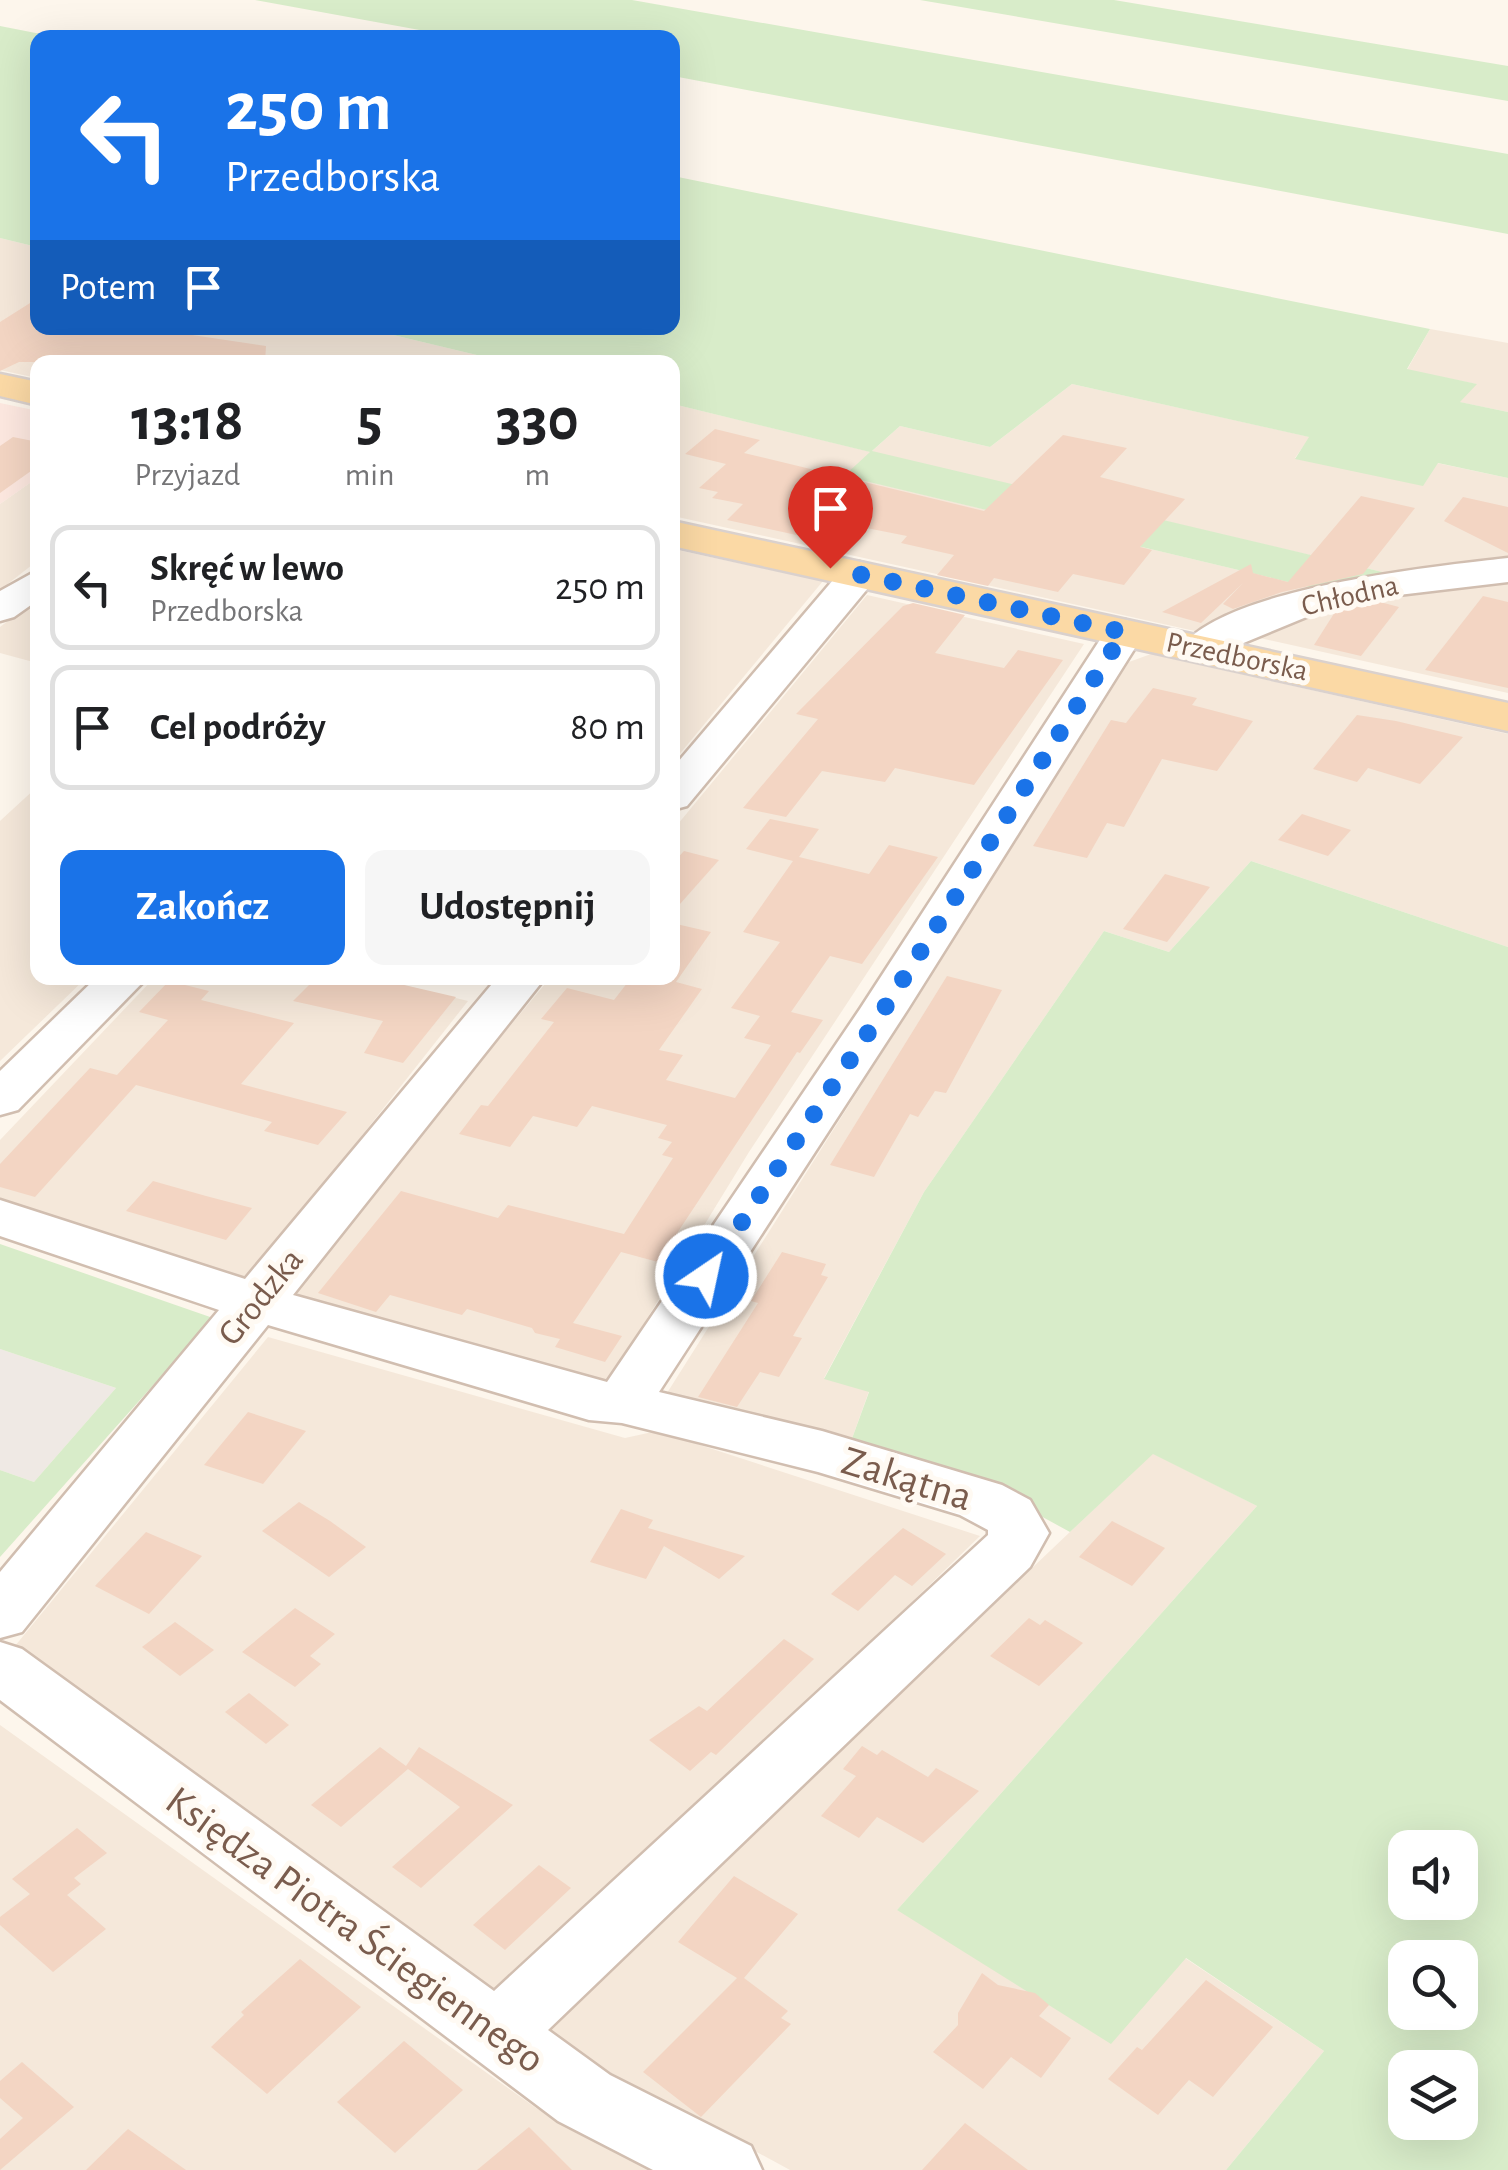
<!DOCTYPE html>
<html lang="pl">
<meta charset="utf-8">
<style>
body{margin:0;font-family:"Alegreya Sans",sans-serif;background:#f6f6f6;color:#202124;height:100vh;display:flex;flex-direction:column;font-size:38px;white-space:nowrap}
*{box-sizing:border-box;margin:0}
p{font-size:32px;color:#757577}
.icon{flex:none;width:55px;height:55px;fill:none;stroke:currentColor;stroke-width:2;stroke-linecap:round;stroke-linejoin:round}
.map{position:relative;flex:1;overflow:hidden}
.drawer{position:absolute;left:30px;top:355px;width:650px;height:630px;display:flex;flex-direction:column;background:#fff;border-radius:20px;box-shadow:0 10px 40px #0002}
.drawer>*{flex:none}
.hud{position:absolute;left:30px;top:30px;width:650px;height:305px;border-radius:20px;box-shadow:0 10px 40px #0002;background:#1a73e8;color:#fff;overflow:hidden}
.buttons{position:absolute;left:1388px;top:1830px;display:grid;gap:20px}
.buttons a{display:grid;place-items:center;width:90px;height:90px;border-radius:20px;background:#fff;box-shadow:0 10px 40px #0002;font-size:50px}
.pin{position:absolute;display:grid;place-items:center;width:85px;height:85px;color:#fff;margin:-102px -42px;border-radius:50% 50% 50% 0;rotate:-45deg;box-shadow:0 0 10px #0007}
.pin .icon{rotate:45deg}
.me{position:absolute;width:110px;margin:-55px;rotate:34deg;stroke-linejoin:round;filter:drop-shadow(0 0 8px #0008)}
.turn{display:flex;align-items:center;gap:35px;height:210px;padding:0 30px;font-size:45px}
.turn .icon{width:130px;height:130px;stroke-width:2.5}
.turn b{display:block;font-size:70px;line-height:85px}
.then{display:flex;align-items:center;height:95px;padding:0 30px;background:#0003;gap:20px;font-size:38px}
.eta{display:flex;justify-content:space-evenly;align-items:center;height:170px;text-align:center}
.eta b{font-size:60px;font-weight:700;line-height:70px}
.primary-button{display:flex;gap:20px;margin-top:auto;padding:20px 30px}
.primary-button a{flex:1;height:115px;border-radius:20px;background:#1a73e8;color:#fff;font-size:40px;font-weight:700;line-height:115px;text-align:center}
.primary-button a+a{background:#f6f6f6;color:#202124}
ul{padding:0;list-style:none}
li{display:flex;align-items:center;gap:30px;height:125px;margin:0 20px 15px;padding:0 10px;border:5px solid #e0e0e0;border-radius:20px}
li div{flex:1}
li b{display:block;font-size:38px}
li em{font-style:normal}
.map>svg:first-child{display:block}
</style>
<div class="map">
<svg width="1508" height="2170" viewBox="0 0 1508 2170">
<rect width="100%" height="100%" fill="#fdf6ec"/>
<g fill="#f5e8da">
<polygon points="0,238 37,247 38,328 364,328 506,362 38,362 37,378 0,370"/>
<polygon points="1430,329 1508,343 1508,412 1459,402 1476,384 1407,370"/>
<polygon points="1072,384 1310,437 1295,458 1437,463 1508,478 1508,557 1395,575 871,452 846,476 1326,591 1204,633 673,516 673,404 871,452 900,426 990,447"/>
<polygon points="37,478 37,561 0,590 0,504"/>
<polygon points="673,549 823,581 673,762 672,549"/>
<polygon points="1508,576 1508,693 1251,636 1363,602 1450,582"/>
<polygon points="867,595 1084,644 749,1152 607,1384 284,1298 550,978 672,978 673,830"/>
<polygon points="37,599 37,663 0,653 0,627"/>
<polygon points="1151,654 1508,734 1508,947 1251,861 1169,952 1104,931 924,1192 824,1378 869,1391 850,1444 667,1393 1129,662"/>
<polygon points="37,787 38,978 86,978 0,1061 0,821"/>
<polygon points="154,978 374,978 468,1001 248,1280 0,1206 0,1140"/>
<polygon points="268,1337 625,1438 657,1431 980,1536 501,2000 15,1646"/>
<polygon points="1153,1453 1257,1506 897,1910 1185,1958 1324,2051 1226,2170 790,2170 541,2035"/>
<polygon points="0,1725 536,2108 651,2170 0,2170"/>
</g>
<polygon fill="#fde8e0" points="0,403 38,411 37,478 0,504"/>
<polygon fill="#efe9e4" points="0,1349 116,1388 34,1482 0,1470"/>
<g fill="#d8ecc9" fill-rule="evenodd">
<polygon points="255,0 632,0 1508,154 1508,234 673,76 672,38 458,37"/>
<polygon points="920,0 1114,0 1508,66 1508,101"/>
<polygon points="0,26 56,37 38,38 37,247 0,238"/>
<polygon points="673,176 1430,329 1407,369 1477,384 1460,402 1508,412 1508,478 1438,463 1423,486 1295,459 1309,437 1072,384 990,447 900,426 872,451 1395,575 1326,591 844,476 870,452 673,404 672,362 506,362 364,328 672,328"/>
<path d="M1251,861L1508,947V2170H1226L1324,2051L1186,1958L1111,2044L897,1910L1257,1506L1153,1454L1070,1532L982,1484L850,1444L869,1392L824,1379L924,1192L1104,931L1169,952ZM1405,1848H1460V1902H1405ZM1405,1958H1460V2012H1405ZM1405,2068H1460V2122H1405Z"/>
<polygon points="0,1244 213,1318 0,1557 0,1470 34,1482 116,1388 0,1349"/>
</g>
<g fill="#f3d5c3">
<polygon points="38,298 38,328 145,328 266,346 265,362 19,362 0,371 0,322"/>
<polygon points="715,429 760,440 744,453 984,511 1063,435 1127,448 1100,477 1185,499 1140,547 1152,550 1124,585 1073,574 1058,592 994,578 988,586 937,575 954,555 901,543 907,536 841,523 824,541 727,520 743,504 712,498 718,492 699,488 726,464 685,454"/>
<polygon points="13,437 38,442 38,466 0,493 0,446"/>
<polygon points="1361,496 1415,508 1363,574 1282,592 1233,609 1223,604 1243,583 1201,623 1162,612 1251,564 1253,573 1288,582"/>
<polygon points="1463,497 1508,507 1508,553 1444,521"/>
<polygon points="1483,596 1508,602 1508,688 1425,670"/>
<polygon points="1380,602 1399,607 1361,656 1314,645 1335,612"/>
<polygon points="913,603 965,615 935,653 1004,668 1018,650 1063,660 974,785 895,768 885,782 822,771 786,817 743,808 818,719 796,714 903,606"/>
<polygon points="1153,688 1197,698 1192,705 1253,721 1217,771 1162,759 1124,827 1107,823 1087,858 1033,846 1111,720 1126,723"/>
<polygon points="1357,715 1396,721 1463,737 1420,784 1368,768 1357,782 1313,769"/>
<polygon points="1302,814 1351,830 1328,856 1278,840"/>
<polygon points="770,819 819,829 799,857 869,874 889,845 938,857 862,964 830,956 791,1012 823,1020 800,1053 797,1052 658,1262 621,1252 573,1323 622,1336 605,1362 555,1347 560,1339 535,1333 532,1328 467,1309 462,1315 390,1295 376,1312 318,1293 401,1191 498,1218 508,1205 624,1234 673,1158 662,1155 672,1142 658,1138 667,1125 592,1106 577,1127 533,1116 510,1147 459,1134 481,1105 488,1106 554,1022 541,1019 567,988 614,1000 631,978 672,982 672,923 711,932 676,982 702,989 659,1050 683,1055 666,1080 735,1098 771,1045 744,1038 760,1016 731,1008 780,942 743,932 793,861 746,849"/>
<polygon points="684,851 719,860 672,913 672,864"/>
<polygon points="1165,874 1210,887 1167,942 1123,929"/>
<polygon points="947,976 1002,990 946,1093 935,1091 918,1117 910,1114 874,1177 830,1165"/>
<polygon points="316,978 374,978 456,997 403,1063 364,1053 383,1021 293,1001"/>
<polygon points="169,981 209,991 201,1000 294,1023 241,1084 347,1112 318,1145 264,1131 272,1122 136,1085 35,1197 0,1187 0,1164 90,1068 117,1075 168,1020 139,1012"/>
<polygon points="153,1181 206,1196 252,1208 226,1240 126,1211"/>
<polygon points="782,1252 826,1264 821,1275 828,1277 793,1336 802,1338 779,1377 760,1372 737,1407 698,1397 758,1303 751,1301"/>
<polygon points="248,1412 306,1431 263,1484 204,1465"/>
<polygon points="299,1502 330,1521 366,1547 329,1577 262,1531"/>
<polygon points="621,1509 653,1520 648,1528 745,1556 719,1579 664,1546 646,1579 590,1562"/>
<polygon points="1112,1521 1165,1548 1132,1586 1079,1557"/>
<polygon points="903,1528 946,1554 912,1586 895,1575 858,1611 831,1594"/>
<polygon points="146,1532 202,1556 149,1614 95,1586"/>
<polygon points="295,1608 335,1634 310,1656 321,1664 295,1687 242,1652"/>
<polygon points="1029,1618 1040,1625 1045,1620 1083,1643 1039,1686 990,1656"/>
<polygon points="175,1622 214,1650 180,1676 142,1647"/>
<polygon points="784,1639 814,1659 716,1755 711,1752 690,1771 649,1740 699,1706 707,1711"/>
<polygon points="249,1693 289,1725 266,1744 225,1712"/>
<polygon points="862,1746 877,1755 882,1750 928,1777 936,1768 979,1791 923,1843 877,1817 859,1838 821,1816 856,1776 843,1769"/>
<polygon points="380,1747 406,1766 419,1747 513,1805 421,1888 392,1867 460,1807 408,1769 341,1827 311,1805"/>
<polygon points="77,1828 107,1853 74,1878 81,1884 67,1895 106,1929 53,1972 0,1925 0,1917 30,1894 12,1879"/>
<polygon points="539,1865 571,1888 505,1950 473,1925"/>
<polygon points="734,1876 798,1914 744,1978 788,2011 781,2018 791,2024 701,2117 643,2072 737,1978 678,1942"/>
<polygon points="300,1959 361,2007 267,2094 211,2047 244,2015 241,2012"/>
<polygon points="982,1973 998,1985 1035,1993 1049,2005 1039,2016 1071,2038 1041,2078 1011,2057 983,2089 933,2052 958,2025 958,2013"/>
<polygon points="1206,1980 1273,2027 1213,2097 1189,2080 1158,2115 1108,2079 1137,2047 1142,2050"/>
<polygon points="404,2041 463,2090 395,2153 337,2102"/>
<polygon points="22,2062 74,2107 0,2170 0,2139 23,2118 0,2098 0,2081"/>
<polygon points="965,2123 1028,2170 922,2170"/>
<polygon points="529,2127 572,2170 477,2170"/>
<polygon points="128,2129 186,2170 86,2170"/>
</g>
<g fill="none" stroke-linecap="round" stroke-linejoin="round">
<g stroke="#d1beb0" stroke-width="5">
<g id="minor">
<path d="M1508,558V582L1390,596L1321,611L1200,661L1186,658L1180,649C1222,588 1436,566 1508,558Z"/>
<polygon points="859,562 873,566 878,574 873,582 687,806 672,810 672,769 845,566"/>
<polygon points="38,570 38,600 14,617 0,621 0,591"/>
<polygon points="1125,620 1139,624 1145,632 908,1009 659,1392 822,1431 1002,1485 1030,1500 1049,1533 1030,1567 548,2030 610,2075 751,2146 762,2170 653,2170 558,2121 0,1700 0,1642 22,1649 494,1991 988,1535 988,1530 960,1515 818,1472 622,1423 589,1420 268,1325 22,1632 0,1638 0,1572 219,1310 0,1236 0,1200 245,1279 497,978 545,978 293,1295 607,1382 860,1009 1105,632 1111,624"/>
<polygon points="96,978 147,978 18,1110 0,1115 0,1071"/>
</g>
</g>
<g stroke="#dad1cd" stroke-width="5">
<g id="major">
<polygon points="0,374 38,382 38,405 0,396"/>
<polygon points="672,521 1508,703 1508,731 672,546"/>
</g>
</g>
<use href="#minor" fill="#fff" fill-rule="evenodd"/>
<use href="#major" fill="#fbd9a5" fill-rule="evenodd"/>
</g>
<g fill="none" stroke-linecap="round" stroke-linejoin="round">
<polyline stroke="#1a73e8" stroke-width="18" stroke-dasharray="0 32.4" points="706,1276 884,1009 1124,632 830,568"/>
</g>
<g text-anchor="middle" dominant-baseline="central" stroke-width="10" stroke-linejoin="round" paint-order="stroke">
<g font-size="30" fill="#7a5c4d" stroke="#fffaf3">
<text transform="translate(1350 596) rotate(-13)">Chłodna</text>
<text transform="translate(1237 657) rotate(12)">Przedborska</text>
</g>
<g font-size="35" fill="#7a5c4d" stroke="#fffaf3">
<text transform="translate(261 1297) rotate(-51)">Grodzka</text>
</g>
<g font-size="42" fill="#7a5c4d" stroke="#fffaf3">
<text transform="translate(907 1479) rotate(17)">Zakątna</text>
<text transform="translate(355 1930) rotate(36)">Księdza Piotra Ściegiennego</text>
</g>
</g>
</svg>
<div class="buttons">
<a><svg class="icon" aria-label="sound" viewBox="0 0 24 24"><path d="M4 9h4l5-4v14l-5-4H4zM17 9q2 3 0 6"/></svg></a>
<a><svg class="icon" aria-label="search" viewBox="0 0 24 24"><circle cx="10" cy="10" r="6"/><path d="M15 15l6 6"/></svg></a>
<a><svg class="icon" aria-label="layers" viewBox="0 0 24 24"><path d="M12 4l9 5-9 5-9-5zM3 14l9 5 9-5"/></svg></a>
</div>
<div class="pin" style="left:830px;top:568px;background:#d93025"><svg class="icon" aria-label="arrive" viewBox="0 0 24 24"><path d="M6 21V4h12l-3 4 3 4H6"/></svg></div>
<svg class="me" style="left:706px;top:1276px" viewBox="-20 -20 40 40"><circle r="17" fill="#1a73e8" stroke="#fff" stroke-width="3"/><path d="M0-11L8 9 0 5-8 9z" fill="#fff"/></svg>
<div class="hud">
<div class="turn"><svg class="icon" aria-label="left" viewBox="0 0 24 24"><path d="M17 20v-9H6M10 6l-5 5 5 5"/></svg><div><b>250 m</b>Przedborska</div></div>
<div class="then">Potem<svg class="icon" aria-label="arrive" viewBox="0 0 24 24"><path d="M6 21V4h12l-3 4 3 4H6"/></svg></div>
</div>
<section class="drawer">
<div class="eta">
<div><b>13:18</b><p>Przyjazd</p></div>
<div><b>5</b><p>min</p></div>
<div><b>330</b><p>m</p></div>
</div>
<ul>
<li><svg class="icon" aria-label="left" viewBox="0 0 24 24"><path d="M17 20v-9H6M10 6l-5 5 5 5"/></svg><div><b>Skręć w lewo</b><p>Przedborska</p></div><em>250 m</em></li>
<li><svg class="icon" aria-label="arrive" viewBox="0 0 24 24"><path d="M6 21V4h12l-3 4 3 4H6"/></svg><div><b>Cel podróży</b></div><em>80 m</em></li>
</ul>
<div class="primary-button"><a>Zakończ</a><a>Udostępnij</a></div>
</section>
</div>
